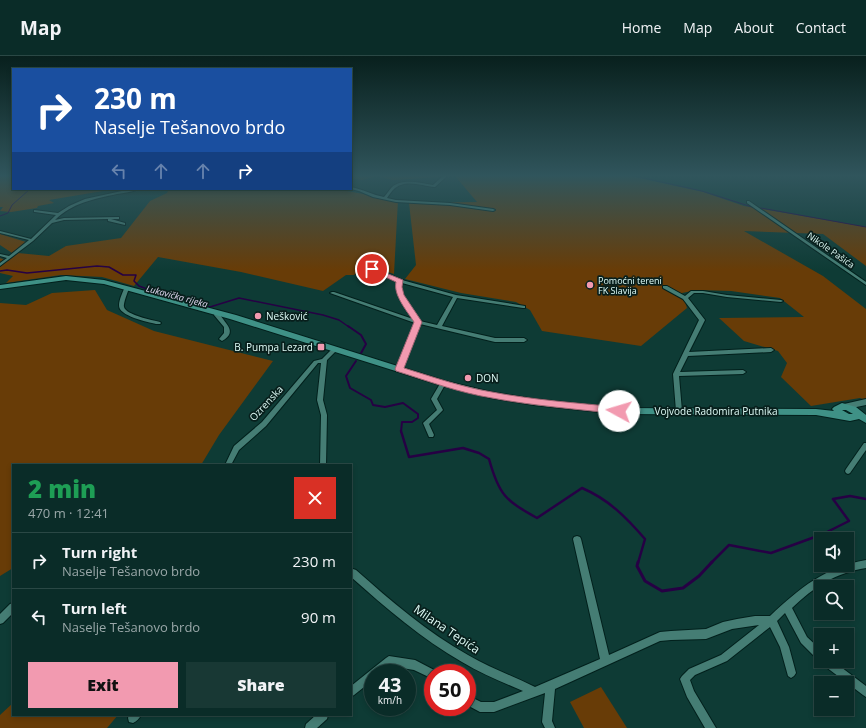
<!DOCTYPE html>
<meta charset="utf-8">
<style>
body{margin:0;font-family:"Open Sans",sans-serif;background:#183834;color:#f1f3f6;height:100vh;display:flex;flex-direction:column;font-size:15px;white-space:nowrap}
*{box-sizing:border-box;margin:0}
p{font-size:13px;color:#99a7a8}
.icon{flex:none;width:22px;height:22px;fill:none;stroke:currentColor;stroke-width:2;stroke-linecap:round;stroke-linejoin:round}
.map{position:relative;flex:1;overflow:hidden}
.sheet{position:absolute;left:12px;top:408px;width:340px;height:252px;display:flex;flex-direction:column;background:#0a2c28;border-radius:0px;box-shadow:0 2px 6px #0003,0 0 0 1px #2a4845}
.sheet>*{flex:none}
.hud{position:absolute;left:12px;top:12px;width:340px;height:122px;border-radius:0px;box-shadow:0 2px 6px #0003,0 0 0 1px #2a4845;background:#1a4fa0;color:#fff;overflow:hidden}
.controls{position:absolute;left:814px;top:476px;display:grid;gap:8px}
.controls a{display:grid;place-items:center;width:40px;height:40px;border-radius:0px;background:#0a2c28;box-shadow:0 2px 6px #0003,0 0 0 1px #2a4845;font-size:20px}
.speed{position:absolute;left:364px;top:608px;display:flex;gap:8px;font-size:20px;font-weight:700;text-align:center}
.speed>*{display:grid;place-content:center;width:52px;height:52px;border-radius:50%;background:#0a2c28;box-shadow:0 2px 6px #0003,0 0 0 1px #2a4845;line-height:1}
.speed small{font-size:10px;font-weight:400}
.speed .limit{border:6px solid #d22;background:#fff;color:#111}
.pin{position:absolute;display:grid;place-items:center;width:34px;height:34px;color:#fff;margin:-17px;border:2px solid #fff;border-radius:50%;box-shadow:0 1px 4px #0007}
.me{position:absolute;width:44px;margin:-22px;rotate:276deg;stroke-linejoin:round;filter:drop-shadow(0 0 3px #0008)}
.turn{display:flex;align-items:center;gap:14px;height:84px;padding:0 16px;font-size:18px}
.turn .icon{width:52px;height:52px;stroke-width:2.5}
.turn b{display:block;font-size:28px;line-height:34px}
.lanes{display:flex;align-items:center;height:38px;padding:0 16px;background:#0003;justify-content:center;gap:20px;direction:ltr}
.lanes .off{opacity:.35}
.round{display:grid;place-items:center;flex:none;width:42px;height:42px;border-radius:0px;background:#183834}
.summary{display:flex;align-items:center;justify-content:space-between;height:68px;padding:0 16px}
h1{font-size:24px;font-weight:800;line-height:30px;color:#1e9e55}
.primary-button{display:flex;gap:8px;margin-top:auto;padding:8px 16px}
.primary-button a{flex:1;height:46px;border-radius:0px;background:#f29ab0;color:#111;font-size:16px;font-weight:800;line-height:46px;text-align:center}
.primary-button a+a{background:#183834;color:#f1f3f6}
ul{padding:0;list-style:none}
li{display:flex;align-items:center;gap:12px;height:56px;padding:0 16px;border-top:1px solid #2a4845}
li div{flex:1}
li b{display:block;font-size:15px}
li em{font-style:normal}
header{display:flex;align-items:center;gap:24px;box-sizing:border-box;height:56px;padding:0 20px;background:#0a2c28;border-bottom:1px solid #2a4845}
header strong{font-size:19px}
nav{display:flex;gap:22px;margin-inline-start:auto;font-size:14px}
.map>svg:first-child{display:block}
</style>
<header>
<strong>Map</strong>
<nav><a>Home</a><a>Map</a><a>About</a><a>Contact</a></nav>
</header>
<div class="map">
<svg width="866" height="672" viewBox="0 0 866 672">
<rect width="100%" height="100%" fill="#0e3b35"/>
<g fill="#683c07">
<polygon points="0,120 13,120 13,133 115,133 49,144 54,147 38,150 37,152 11,156 0,155 3,151 0,151"/>
<polygon points="351,120 630,120 703,136 744,150 866,171 866,210 823,178 744,175 823,220 866,253 866,344 860,342 811,350 781,321 787,307 778,295 744,285 719,262 804,261 780,242 731,235 697,234 682,237 687,252 641,290 542,275 530,254 516,246 461,237 405,223 416,209 409,147 477,146 455,120 393,124 377,120 362,124 351,122"/>
<polygon points="169,133 335,133 398,144 394,218 366,209 354,219 346,219 323,235 241,216 158,201 134,230 102,221 61,219 6,227 13,220 0,217 0,202 8,205 18,197 49,200 66,190 121,182 150,145 167,137"/>
<polygon points="0,178 26,186 16,195 12,197 0,189"/>
<polygon points="95,234 107,254 154,275 273,305 219,379 201,409 13,409 13,512 0,520 0,247 26,249 52,237"/>
<polygon points="601,631 627,672 584,672 570,646"/>
<polygon points="13,647 13,659 118,659 107,672 0,672 0,659"/>
</g>
<g fill="none" stroke-linecap="round" stroke-linejoin="round">
<g stroke="#260044" stroke-width="1">
<polyline points="635,120 702,135 752,151"/>
<polyline points="761,152 866,171"/>
<polyline points="0,160 8,157 12,149 30,133"/>
</g>
<polyline stroke="#260044" stroke-width="1.5" points="0,215 7,214 27,217 97,210 109,211 123,219 136,219 134,225 139,230 155,236 210,251 239,242 323,259 339,264 349,271"/>
<g stroke="#260044" stroke-width="2">
<polyline points="348,270 361,279 366,288 360,299"/>
<polyline points="356,305 346,320 350,332 371,344 373,349 385,351 403,347 418,358 418,362 412,366 402,366 401,376"/>
</g>
<g stroke="#260044" stroke-width="2.5">
<path d="M401,375L409,401L463,392L479,397L489,403C499,439 505,444 537,462L582,432C608,443 626,461 645,483L638,507"/>
<polyline points="711,507 729,489 771,497 823,478 849,465 833,443 850,440 866,443"/>
</g>
<polyline stroke="#260044" stroke-width="3" points="638,506 637,510 645,525 662,535 683,532 699,520 712,506"/>
<g stroke="#02201c" stroke-width="2">
<g id="minor">
<path d="M443,120H447L435,131C422,130 404,122 393,134C391,136 389,139 387,142L396,144L450,147L493,153L495,154L493,155L450,149L396,146L373,141L359,135L351,133V131C362,133 373,139 384,141C387,138 389,134 392,131C403,122 421,127 433,129Z"/>
<path d="M131,133H138C132,136 124,137 117,138C94,143 72,147 55,164L64,162L118,161H119V163H111L125,167V169L108,165V163L64,164L52,167L33,185L0,210V207L7,202L0,200V198L9,200L29,184L0,177V175L31,183L56,159L35,156H34V154L58,157L69,150L85,143Z"/>
<polygon points="747,145 749,145 866,226 866,229 747,147"/>
<path d="M370,212H374L402,224L456,239L525,250V252H523L457,242L442,270L495,282H524L527,284L524,286H495L420,268L402,313L399,315L397,314L396,313L415,267L330,237L332,236H334L413,263C405,251 396,240 398,226L370,214ZM402,227L453,241L437,269L420,265C412,254 400,242 402,227Z"/>
<polygon points="663,230 667,230 685,240 691,235 703,235 727,239 781,244 783,245 781,246 727,241 703,237 694,237 688,242 705,264 689,296 771,292 774,294 771,296 688,300 680,316 743,314 746,316 743,318 679,320 682,355 679,357 676,355 673,318 699,264 683,243 663,232"/>
<path d="M125,231H129V232C128,236 123,247 124,251C126,259 152,264 160,266L161,267L160,268H156C148,266 118,260 119,249C119,244 123,235 125,231Z"/>
<path d="M217,255L219,256C222,266 240,275 222,285L219,283L224,277V271L214,259L215,256Z"/>
<polygon points="334,292 337,294 327,304 323,344 327,359 326,409 320,409 321,359 317,344 321,307 318,307 266,370 239,394 231,409 225,409 234,390 262,366 314,305 322,303 332,293"/>
<polygon points="443,325 446,327 437,343 443,354 429,368 434,379 433,381 429,381 423,367 437,354 431,343 441,326"/>
<polygon points="864,387 866,387 866,394 850,417 848,418 846,417 845,415 846,413"/>
<path d="M577,480L580,481L581,483L609,599L660,576L671,575L706,573L723,566L737,563L755,560H770C800,532 825,511 866,504V512C835,517 814,531 792,552L807,581L821,594V605H833L866,630V641L863,639L822,608L821,605L818,604L801,587L785,557L777,565L789,591L796,617L794,620L791,622L788,620L780,591L770,571L727,605L695,619L690,624L694,635L716,672H705L687,641L680,623L682,620L689,613L721,599L759,569L732,573L706,583L671,584L660,585L555,633L552,665L555,672H545L542,666L545,637L494,656H480L467,649V639L481,646H494L523,635C502,626 482,618 462,606C422,583 386,552 351,521V514L353,513L356,514C391,545 427,576 468,599C490,612 513,620 535,631L600,603L573,483L574,481Z"/>
<polygon points="13,547 13,557 3,567 0,568 0,558 10,548"/>
<polygon points="389,600 415,604 436,615 437,617 433,617 433,623 414,614 390,610 382,617 373,617 373,624 354,639 351,641 351,630 386,602"/>
<path d="M129,659H141C139,663 137,665 133,667L129,666L128,662Z"/>
<polygon points="316,659 328,659 327,663 317,672 305,672 306,668"/>
</g>
</g>
<g stroke="#02201c" stroke-width="2">
<polygon id="tertiary" points="866,343 866,349 847,353 843,350 844,348"/>
</g>
<g stroke="#02201c" stroke-width="2">
<path id="secondary" d="M66,220L104,224L236,259L445,325L491,336L534,343L619,352L816,353L834,355L832,353L834,351L842,347L856,351L866,359V367L859,363L850,365L816,359L619,358L534,349L491,342L440,329L230,263L104,228L66,224L0,233V229ZM842,354H846L853,358H849Z"/>
</g>
<use href="#minor" fill="#457d74" fill-rule="evenodd"/>
<use href="#tertiary" fill="#457d74" fill-rule="evenodd"/>
<use href="#secondary" fill="#3f9186" fill-rule="evenodd"/>
</g>
<linearGradient id="sky" x2="0" y2="1"><stop stop-color="#08201d"/><stop offset="0.56" stop-color="#30555c"/><stop offset="1" stop-color="#30555c" stop-opacity="0"/></linearGradient>
<rect width="866" height="214" fill="url(#sky)"/>
<path fill="#f29ab0" stroke="#9d6472" d="M370,212H374L403,224L402,231L404,239L422,266L404,312C433,321 462,331 492,336C534,344 577,347 619,351L624,355L619,358C577,353 534,350 492,342C460,337 428,325 396,315L395,313L414,266C407,255 393,239 396,226L370,214Z"/>
<g fill="#f29ab0" stroke="#081f1c" stroke-width="1.5">
<circle cx="590" cy="229" r="4"/>
<circle cx="258" cy="260" r="4"/>
<rect x="317" y="287" width="8" height="8" rx="2"/>
<circle cx="468" cy="322" r="4"/>
</g>
<g text-anchor="middle" dominant-baseline="central" stroke-width="3.5" stroke-linejoin="round" paint-order="stroke">
<g font-size="9" fill="#dffcf7" stroke="#081f1c">
<text transform="translate(831 194) rotate(35)">Nikole Pašića</text>
</g>
<g font-size="9" fill="#dffcf7" stroke="#081f1c" text-anchor="start">
<text x="598" y="224">Pomoćni tereni<tspan x="598" dy="10">FK Slavija</tspan></text>
</g>
<g font-size="9" font-style="italic" fill="#e1d7f0" stroke="#081f1c">
<text transform="translate(177 240) rotate(15)">Lukavička rijeka</text>
</g>
<g font-size="10" fill="#dffcf7" stroke="#081f1c" text-anchor="start">
<text x="266" y="260">Nešković</text>
<text x="313" y="291" text-anchor="end">B. Pumpa Lezard</text>
<text x="476" y="322">DON</text>
</g>
<g font-size="10" fill="#dffcf7" stroke="#081f1c">
<text transform="translate(266 347) rotate(-47)">Ozrenska</text>
<text x="716" y="355">Vojvode Radomira Putnika</text>
</g>
<g font-size="12" fill="#dffcf7" stroke="#081f1c">
<text transform="translate(447 573) rotate(34)">Milana Tepića</text>
</g>
</g>
</svg>
<div class="controls">
<a><svg class="icon" aria-label="sound" viewBox="0 0 24 24"><path d="M4 9h4l5-4v14l-5-4H4zM17 9q2 3 0 6"/></svg></a>
<a><svg class="icon" aria-label="search" viewBox="0 0 24 24"><circle cx="10" cy="10" r="6"/><path d="M15 15l6 6"/></svg></a>
<a>+</a>
<a>−</a>
</div>
<div class="speed"><div>43<small>km/h</small></div><div class="limit">50</div></div>
<div class="pin" style="left:372px;top:213px;background:#d93025"><svg class="icon" aria-label="arrive" viewBox="0 0 24 24"><path d="M6 21V4h12l-3 4 3 4H6"/></svg></div>
<svg class="me" style="left:619px;top:355px" viewBox="-20 -20 40 40"><circle r="19" fill="#fff"/><path d="M0-13L10 11 0 6-10 11z" fill="#f29ab0"/></svg>
<div class="hud">
<div class="turn"><svg class="icon" aria-label="right" viewBox="0 0 24 24"><path d="M7 20v-9h11M14 6l5 5-5 5"/></svg><div><b>230 m</b>Naselje Tešanovo brdo</div></div>
<div class="lanes"><svg class="icon off" aria-label="left" viewBox="0 0 24 24"><path d="M17 20v-9H6M10 6l-5 5 5 5"/></svg><svg class="icon off" aria-label="ahead" viewBox="0 0 24 24"><path d="M12 20V5M6 11l6-6 6 6"/></svg><svg class="icon off" aria-label="ahead" viewBox="0 0 24 24"><path d="M12 20V5M6 11l6-6 6 6"/></svg><svg class="icon" aria-label="right" viewBox="0 0 24 24"><path d="M7 20v-9h11M14 6l5 5-5 5"/></svg></div>
</div>
<section class="sheet">
<div class="summary"><div><h1>2 min</h1><p>470 m · 12:41</p></div><a class="round" style="background:#d93025;color:#fff"><svg class="icon" aria-label="close" viewBox="0 0 24 24"><path d="M6 6l12 12M18 6L6 18"/></svg></a></div>
<ul>
<li><svg class="icon" aria-label="right" viewBox="0 0 24 24"><path d="M7 20v-9h11M14 6l5 5-5 5"/></svg><div><b>Turn right</b><p>Naselje Tešanovo brdo</p></div><em>230 m</em></li>
<li><svg class="icon" aria-label="left" viewBox="0 0 24 24"><path d="M17 20v-9H6M10 6l-5 5 5 5"/></svg><div><b>Turn left</b><p>Naselje Tešanovo brdo</p></div><em>90 m</em></li>
</ul>
<div class="primary-button"><a>Exit</a><a>Share</a></div>
</section>
</div>
